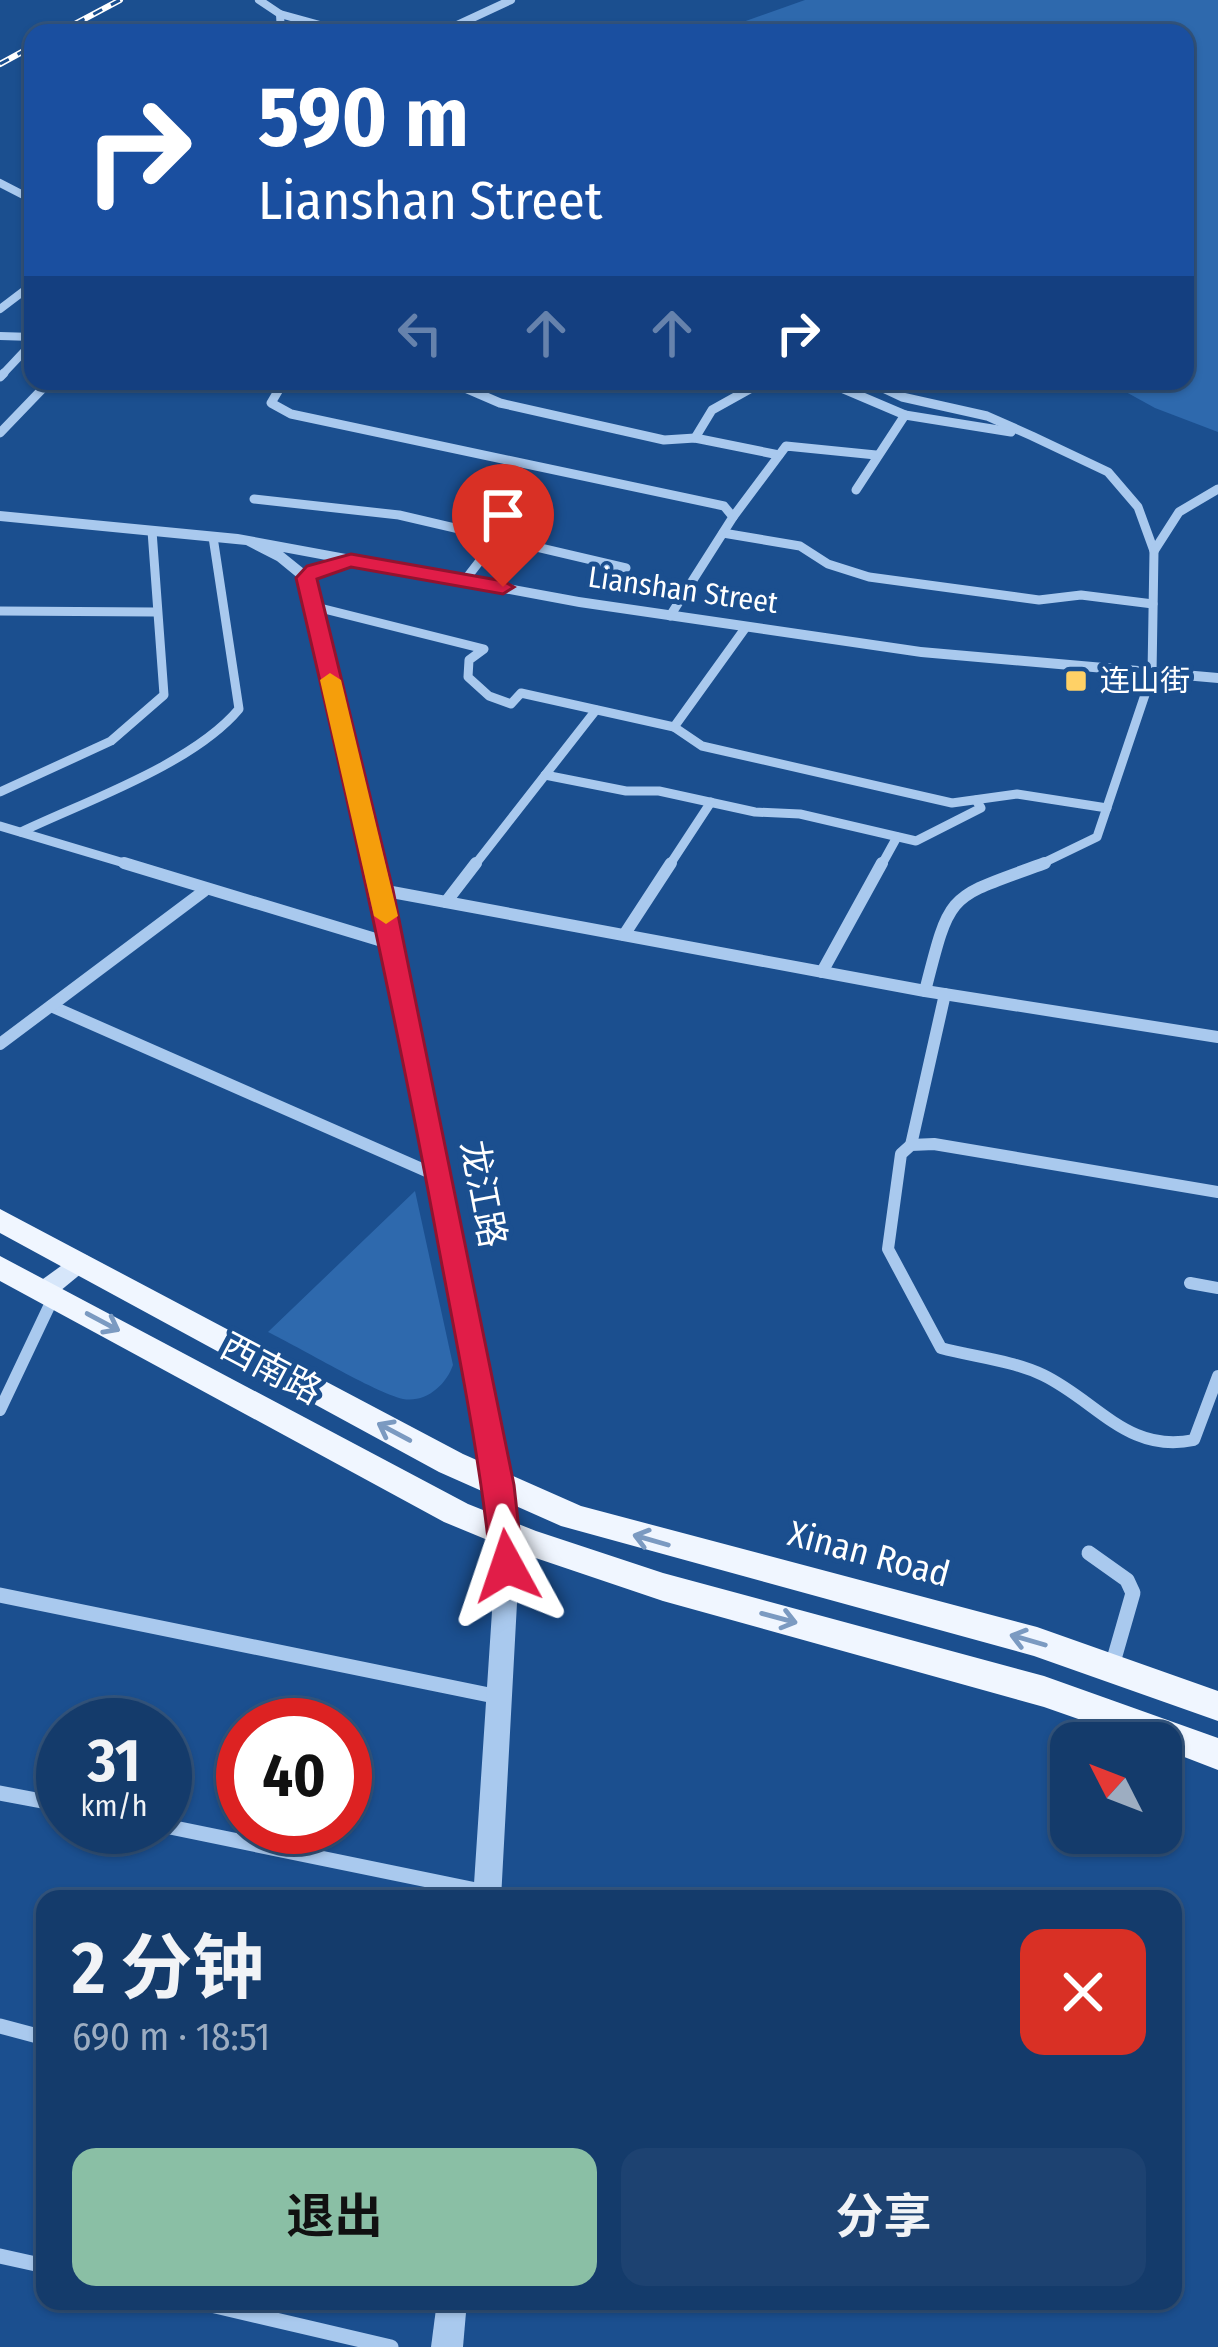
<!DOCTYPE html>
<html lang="zh">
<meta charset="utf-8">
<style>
body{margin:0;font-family:"Fira Sans Condensed","Noto Sans SC",sans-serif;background:#1d4271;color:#f1f3f6;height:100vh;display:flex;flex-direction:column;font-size:45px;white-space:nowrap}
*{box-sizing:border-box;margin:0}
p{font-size:39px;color:#9dadc1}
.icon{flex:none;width:66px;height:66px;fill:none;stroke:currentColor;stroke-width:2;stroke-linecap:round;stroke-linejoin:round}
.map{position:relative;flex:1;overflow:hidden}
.drawer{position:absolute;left:36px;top:1890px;width:1146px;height:420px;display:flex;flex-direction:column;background:#143b6b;border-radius:24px;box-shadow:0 3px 9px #0004,0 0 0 3px #33557e}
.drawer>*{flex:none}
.hud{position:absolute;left:24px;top:24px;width:1170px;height:366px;border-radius:24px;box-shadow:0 3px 9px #0004,0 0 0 3px #33557e;background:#1a4fa0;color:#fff;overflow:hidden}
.needle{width:78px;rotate:312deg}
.controls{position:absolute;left:1050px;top:1722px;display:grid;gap:24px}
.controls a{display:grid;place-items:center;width:132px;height:132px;border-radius:24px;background:#143b6b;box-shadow:0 3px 9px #0004,0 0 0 3px #33557e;font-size:60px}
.speed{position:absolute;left:36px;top:1698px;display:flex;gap:24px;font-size:60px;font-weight:700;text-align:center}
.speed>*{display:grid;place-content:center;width:156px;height:156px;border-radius:50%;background:#143b6b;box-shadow:0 3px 9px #0004,0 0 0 3px #33557e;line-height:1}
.speed small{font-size:30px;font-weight:400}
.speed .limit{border:18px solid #d22;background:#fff;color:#111}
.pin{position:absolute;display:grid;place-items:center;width:102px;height:102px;color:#fff;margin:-123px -51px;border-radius:50% 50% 50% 0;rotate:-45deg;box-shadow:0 0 12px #0007}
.pin .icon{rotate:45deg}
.me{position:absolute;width:132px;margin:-66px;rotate:355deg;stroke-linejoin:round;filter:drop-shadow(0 0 9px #0008)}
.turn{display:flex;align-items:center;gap:42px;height:252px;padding:0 36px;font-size:54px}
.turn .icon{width:156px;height:156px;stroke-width:2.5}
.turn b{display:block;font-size:84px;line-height:102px}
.lanes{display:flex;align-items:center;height:114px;padding:0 36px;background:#0003;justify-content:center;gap:60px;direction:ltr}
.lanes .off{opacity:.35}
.round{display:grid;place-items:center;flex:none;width:126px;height:126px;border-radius:24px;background:#1d4271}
.summary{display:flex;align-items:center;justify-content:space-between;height:204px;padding:0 36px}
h1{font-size:72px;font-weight:700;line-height:90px}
.primary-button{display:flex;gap:24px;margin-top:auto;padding:24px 36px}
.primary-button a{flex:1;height:138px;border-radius:24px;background:#8abfa5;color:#111;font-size:48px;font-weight:700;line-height:138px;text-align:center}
.primary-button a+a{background:#1d4271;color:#f1f3f6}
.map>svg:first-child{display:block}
</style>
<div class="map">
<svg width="1218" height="2347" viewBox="0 0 1218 2347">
<rect width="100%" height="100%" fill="#1b4f8f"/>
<g fill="#2e69ad">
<polygon points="805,0 1218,0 1218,432 1155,408 1106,381 1185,381 1185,33 712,33"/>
<path d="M415,1191L453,1365C446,1385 426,1403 403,1399C374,1392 299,1347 268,1332Z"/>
</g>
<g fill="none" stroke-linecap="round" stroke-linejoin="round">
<g stroke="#a9c9ee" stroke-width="8">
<polyline points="259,0 280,14 281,33"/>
<polyline points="280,14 349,33"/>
<polyline points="440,33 511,0"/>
<polyline points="0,183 33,200"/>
<polyline points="0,309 33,284"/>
<polyline points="0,336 33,337"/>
<polyline points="1,376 33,342"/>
</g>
<g stroke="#a9c9ee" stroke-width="9">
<polyline points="0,377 4,373"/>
<polyline points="284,381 271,403 291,414 724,506 733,517 670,616"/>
<polyline points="449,381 500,403 664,440 695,438 779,455"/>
<polyline points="825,381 905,415"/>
<polyline points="868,381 902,397 987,416 1032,436 1108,472 1138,507 1154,551 1152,674 1097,837 1037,866"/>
<polyline points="0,433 50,381"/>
<polyline points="695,438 712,410 764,381"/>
<polyline points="856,490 905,415 1011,432"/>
<polyline points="254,499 399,515 626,568"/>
<polyline points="733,517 786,446 876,455"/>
<polyline points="723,533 800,546 828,564 869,577 1039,600 1081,595 1153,604"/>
<polyline points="1154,551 1179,512 1218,489"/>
<polyline points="465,580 496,540"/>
<polyline points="312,606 484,649 469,660 468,677 489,696 511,704 521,693 674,727 702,746 952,803 1017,794 1107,808"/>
<polyline points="0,611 154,612"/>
<polyline points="674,727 746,627"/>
<polyline points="545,775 626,791 659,791 755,812 800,814 916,841 981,808 976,800"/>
<polyline points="0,792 111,741 164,695 152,531"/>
<polyline points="0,826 134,866"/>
<path d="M21,832C86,801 193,764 239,709L213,537"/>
<polyline points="474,866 596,710"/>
<polyline points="669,866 711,802"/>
<polyline points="881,866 897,837"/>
</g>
<g stroke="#a9c9ee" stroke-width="12">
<polyline points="124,863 392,944"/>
<polyline points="381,890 925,991 1218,1037"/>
<polyline points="446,902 476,863"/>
<polyline points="624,935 671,863"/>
<polyline points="822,972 882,863"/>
<path d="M925,991C951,889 947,899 1045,863"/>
<polyline points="51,1006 440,1177"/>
<polyline points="0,1044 204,891"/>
<polyline points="911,1145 945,994"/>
<path d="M1218,1192L934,1144L911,1145L901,1154L888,1249L941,1348C974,1357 1011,1360 1043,1375C1097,1401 1128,1454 1194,1440L1218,1376"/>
<polyline points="1190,1283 1218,1288"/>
<polyline points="0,1410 54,1296"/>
</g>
<g stroke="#a9c9ee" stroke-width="15">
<polyline points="1089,1553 1127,1580 1133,1593 1112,1666"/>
<polyline points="0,1595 499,1697"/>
<polyline points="0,1793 63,1805"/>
<polyline points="165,1826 486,1892"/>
<polyline points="0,2026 45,2038"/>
<polyline points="0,2256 45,2266"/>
<polyline points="194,2301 391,2347"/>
</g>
<g fill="#a9c9ee" fill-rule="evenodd">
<polygon points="0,511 238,534 579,597 921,647 1218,673 1218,683 921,657 579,607 283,552 314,577 390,890 510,1485 519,1566 501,1899 473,1899 495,1566 486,1485 372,890 299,579 277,561 246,545 0,521"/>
<polygon points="437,2301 467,2301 463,2347 431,2347"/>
</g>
<polygon fill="#d6e6fa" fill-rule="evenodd" points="79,1253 88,1256 91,1262 88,1268 54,1296 36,1296 32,1290 36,1284"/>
<g fill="#f0f6ff" fill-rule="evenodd">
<polygon points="0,1209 463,1454 581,1506 1037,1627 1218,1691 1218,1721 1034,1656 561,1526 439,1472 0,1233"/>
<polygon points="0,1256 468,1504 536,1531 663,1573 1044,1676 1218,1738 1218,1770 1161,1748 1161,1743 1147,1743 1044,1707 663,1601 512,1550 444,1522 0,1281"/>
</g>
<g stroke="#fff" stroke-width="6">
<g id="rail">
<polyline points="58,33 120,0"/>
<polyline points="0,64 33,46"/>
</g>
</g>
<use href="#rail" stroke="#1b4f8f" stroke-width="3" stroke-dasharray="10" stroke-linecap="butt"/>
</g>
<defs><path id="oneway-shaft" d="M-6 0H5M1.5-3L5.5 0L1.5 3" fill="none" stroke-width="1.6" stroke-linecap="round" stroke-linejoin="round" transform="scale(3)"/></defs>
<g stroke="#7b9ac1">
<use href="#oneway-shaft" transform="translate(103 1322) rotate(28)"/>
<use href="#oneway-shaft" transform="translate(394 1432) rotate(-152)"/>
<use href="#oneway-shaft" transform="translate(651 1540) rotate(-164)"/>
<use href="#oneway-shaft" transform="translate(779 1618) rotate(15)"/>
<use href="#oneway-shaft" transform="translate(1028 1640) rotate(-164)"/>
</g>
<path fill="#e11d48" stroke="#92132f" stroke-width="3" d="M351,554L503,581L514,587L503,594L351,567L317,579L393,890L514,1485L523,1566L519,1575L507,1579L496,1575L491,1566C480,1457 458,1351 438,1244C397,1020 348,799 296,578L307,566Z"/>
<polygon fill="#f59e0b" points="330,673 341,680 398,916 386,924 374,916 320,680"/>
<rect fill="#ffd166" stroke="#1b4f8f" stroke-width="4.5" x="1064" y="669" width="24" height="24" rx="6"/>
<g text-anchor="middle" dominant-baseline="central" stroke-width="10" stroke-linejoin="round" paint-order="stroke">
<g font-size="30" fill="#fff" stroke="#1b4f8f">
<text transform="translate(683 590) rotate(8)">Lianshan Street</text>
</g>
<g font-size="30" fill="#fff" stroke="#1b4f8f" text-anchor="start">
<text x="1100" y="681">连山街</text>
</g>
<g font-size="36" fill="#fff" stroke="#1b4f8f">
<text transform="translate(483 1194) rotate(79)">龙江路</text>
<text transform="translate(271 1369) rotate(28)">西南路</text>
<text transform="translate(869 1554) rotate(15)">Xinan Road</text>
</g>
</g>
</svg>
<div class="controls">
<a><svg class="needle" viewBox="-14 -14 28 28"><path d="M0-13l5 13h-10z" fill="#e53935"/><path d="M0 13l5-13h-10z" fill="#9dadc1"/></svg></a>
</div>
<div class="speed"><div>31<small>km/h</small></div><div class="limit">40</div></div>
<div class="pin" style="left:503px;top:587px;background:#d93025"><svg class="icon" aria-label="arrive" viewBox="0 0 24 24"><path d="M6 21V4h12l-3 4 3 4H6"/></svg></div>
<svg class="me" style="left:507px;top:1566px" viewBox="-20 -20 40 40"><path d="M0-17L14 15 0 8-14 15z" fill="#e11d48" stroke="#fff" stroke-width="4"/></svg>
<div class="hud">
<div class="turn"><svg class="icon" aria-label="right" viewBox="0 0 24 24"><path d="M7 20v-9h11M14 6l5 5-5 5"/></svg><div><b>590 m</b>Lianshan Street</div></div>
<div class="lanes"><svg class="icon off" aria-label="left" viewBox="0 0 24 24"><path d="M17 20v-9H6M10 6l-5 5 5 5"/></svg><svg class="icon off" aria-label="ahead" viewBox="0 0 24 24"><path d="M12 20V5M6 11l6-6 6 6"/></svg><svg class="icon off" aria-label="ahead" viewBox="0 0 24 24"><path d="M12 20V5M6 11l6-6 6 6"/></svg><svg class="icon" aria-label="right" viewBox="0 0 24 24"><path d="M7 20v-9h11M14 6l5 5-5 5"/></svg></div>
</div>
<section class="drawer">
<div class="summary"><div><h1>2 分钟</h1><p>690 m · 18:51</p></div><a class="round" style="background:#d93025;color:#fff"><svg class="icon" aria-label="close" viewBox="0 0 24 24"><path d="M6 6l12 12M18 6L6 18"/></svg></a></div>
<div class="primary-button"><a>退出</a><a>分享</a></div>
</section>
</div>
